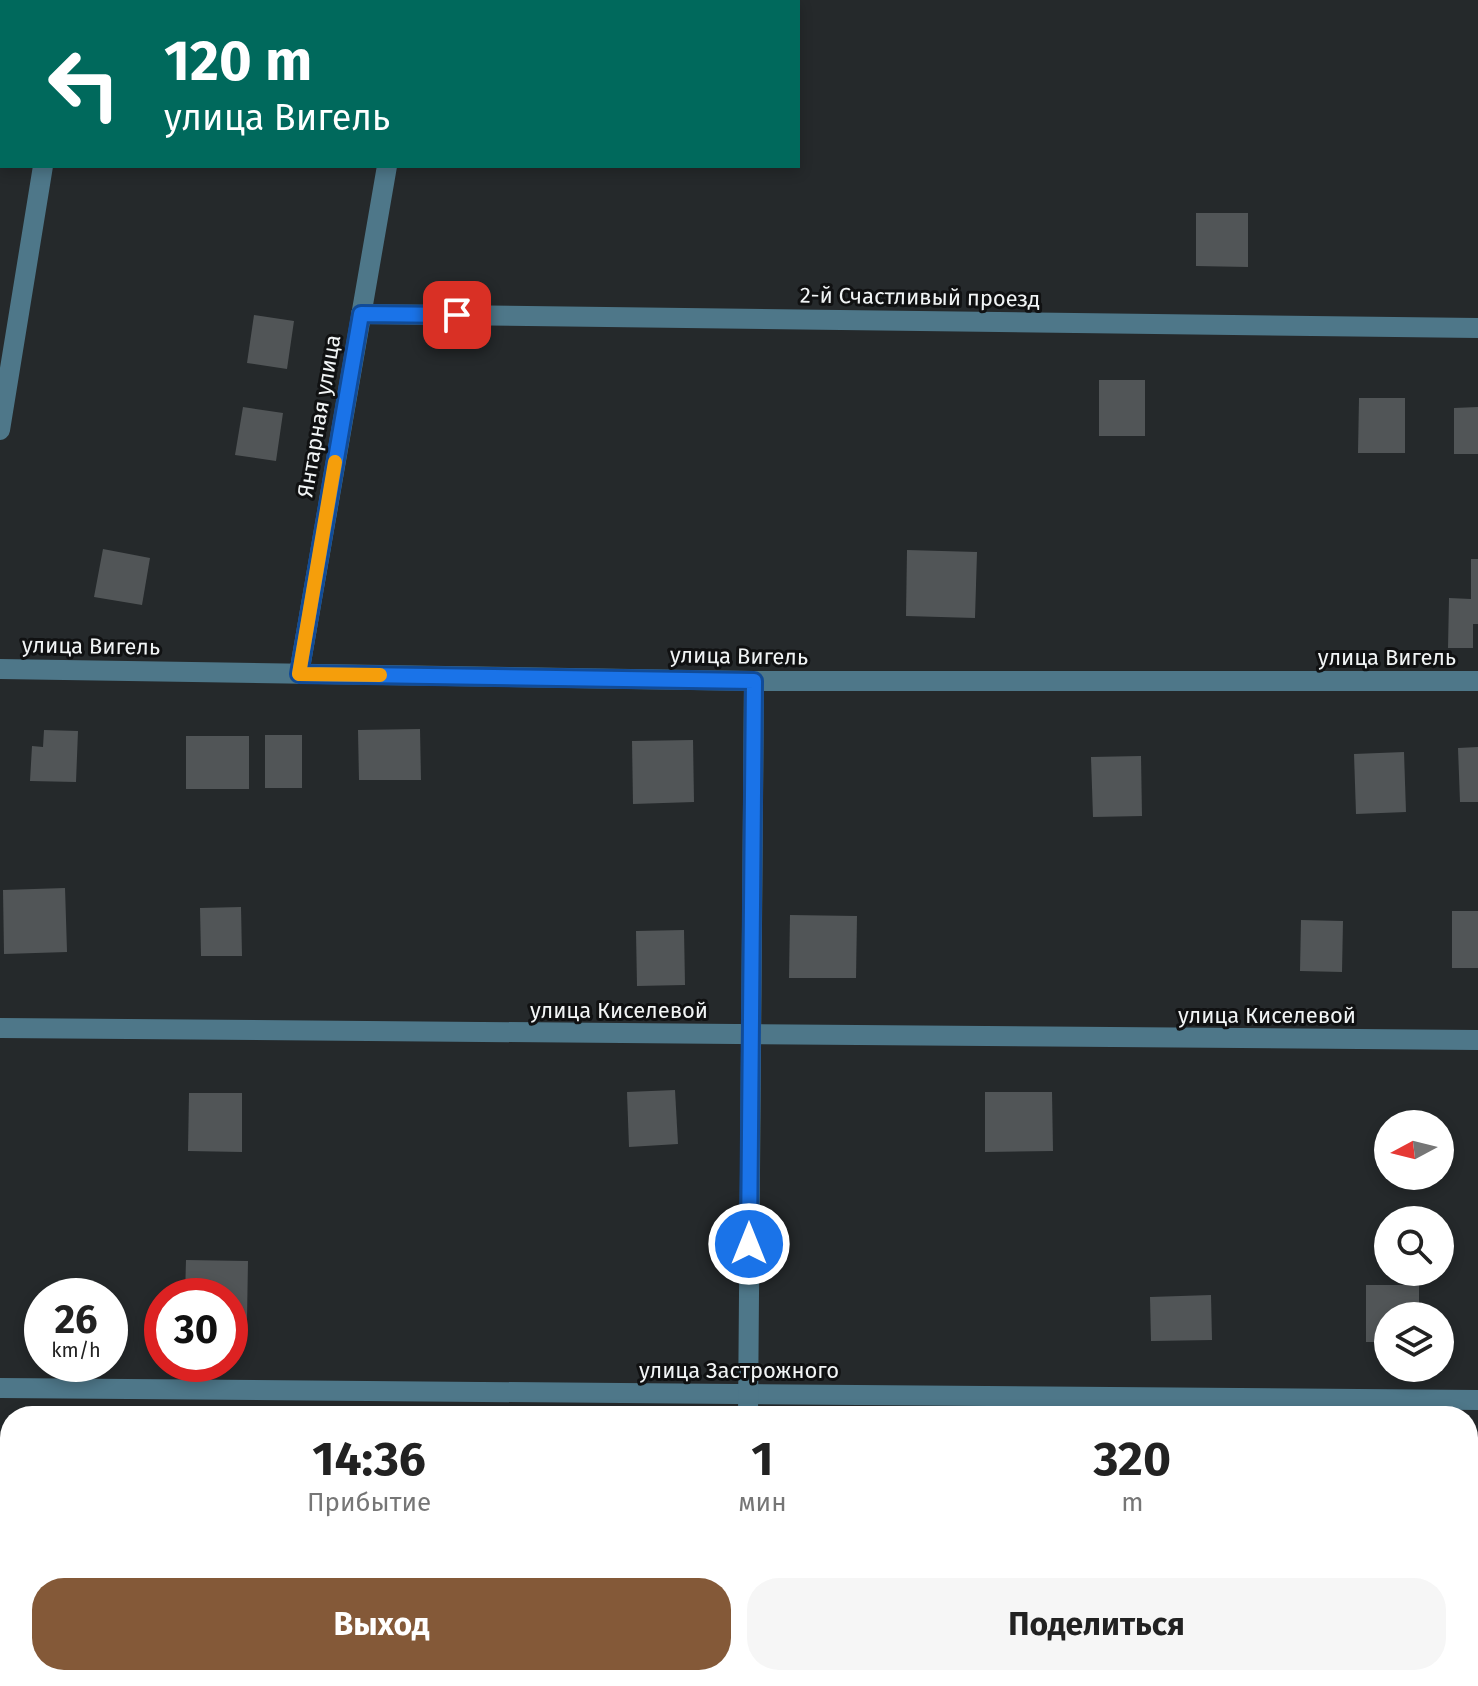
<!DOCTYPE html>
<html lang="ru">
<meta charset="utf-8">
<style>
body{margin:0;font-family:"Fira Sans",sans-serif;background:#f6f6f6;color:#222;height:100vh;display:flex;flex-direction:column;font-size:30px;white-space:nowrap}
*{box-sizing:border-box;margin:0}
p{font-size:26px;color:#767676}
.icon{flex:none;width:44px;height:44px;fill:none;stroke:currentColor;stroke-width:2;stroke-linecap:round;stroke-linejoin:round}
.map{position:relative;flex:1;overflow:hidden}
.drawer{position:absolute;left:0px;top:1406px;width:1478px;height:280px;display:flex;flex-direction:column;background:#fff;border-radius:32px 32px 0 0;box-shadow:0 4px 12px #0003}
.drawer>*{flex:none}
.top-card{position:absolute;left:0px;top:0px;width:800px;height:168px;box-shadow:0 4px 12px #0003;background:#00695c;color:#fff;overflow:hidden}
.needle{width:52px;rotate:263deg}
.controls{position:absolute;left:1374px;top:1110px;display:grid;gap:16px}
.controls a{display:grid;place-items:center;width:80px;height:80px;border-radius:50%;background:#fff;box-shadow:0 4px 12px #0003;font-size:40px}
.speed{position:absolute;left:24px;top:1278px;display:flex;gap:16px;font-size:40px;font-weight:700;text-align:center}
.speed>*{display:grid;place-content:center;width:104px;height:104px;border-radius:50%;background:#fff;box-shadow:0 4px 12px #0003;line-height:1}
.speed small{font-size:20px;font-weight:400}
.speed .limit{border:12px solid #d22;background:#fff;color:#111}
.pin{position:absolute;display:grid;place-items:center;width:68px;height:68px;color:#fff;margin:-34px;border-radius:16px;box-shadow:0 4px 12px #0006}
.me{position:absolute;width:88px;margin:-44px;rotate:0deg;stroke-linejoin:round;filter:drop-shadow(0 0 6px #0008)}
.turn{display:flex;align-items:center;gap:28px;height:168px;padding:0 32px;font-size:36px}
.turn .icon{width:104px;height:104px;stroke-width:2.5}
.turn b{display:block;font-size:56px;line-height:68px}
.eta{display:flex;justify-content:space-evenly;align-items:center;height:136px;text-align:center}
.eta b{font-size:48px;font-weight:700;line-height:56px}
.cta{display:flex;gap:16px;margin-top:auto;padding:16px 32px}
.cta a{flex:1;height:92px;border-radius:32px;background:#845938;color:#fff;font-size:32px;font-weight:700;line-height:92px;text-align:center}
.cta a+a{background:#f6f6f6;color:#222}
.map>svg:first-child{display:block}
</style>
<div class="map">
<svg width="1478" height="1686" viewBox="0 0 1478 1686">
<rect width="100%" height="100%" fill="#25292b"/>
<g fill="#515557">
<polygon points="1196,213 1248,213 1248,267 1196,266"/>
<polygon points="254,315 294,321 287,369 247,363"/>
<rect x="1099" y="380" width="46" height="56"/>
<polygon points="1359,398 1405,398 1405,453 1358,453"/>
<polygon points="243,407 283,413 276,461 235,455"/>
<polygon points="1478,407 1478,454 1454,454 1454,408"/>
<polygon points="103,549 150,558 142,605 94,597"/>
<polygon points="907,550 977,552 975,618 906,616"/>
<polygon points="1471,559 1478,559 1478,624 1473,624 1473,648 1448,648 1449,598 1471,599"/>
<polygon points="420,729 421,780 359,780 358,730"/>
<polygon points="44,730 78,731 76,782 30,781 32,746 43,747"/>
<rect x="265" y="735" width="37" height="53"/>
<rect x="186" y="736" width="63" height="53"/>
<polygon points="693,740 694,802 633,804 632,741"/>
<polygon points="1478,747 1478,802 1460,802 1458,748"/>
<polygon points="1404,752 1406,812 1356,814 1354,754"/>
<polygon points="1141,756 1142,816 1093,817 1091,757"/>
<polygon points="65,888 67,952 4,954 3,890"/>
<polygon points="241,907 242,956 201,956 200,908"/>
<rect x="1452" y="911" width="26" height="57"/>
<polygon points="790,915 857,916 856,978 789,978"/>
<polygon points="1301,920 1343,921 1342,972 1300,971"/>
<polygon points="684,930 685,985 637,986 636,931"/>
<polygon points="675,1090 678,1144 629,1147 627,1092"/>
<polygon points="985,1092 1052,1092 1053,1151 985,1152"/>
<polygon points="189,1093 242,1093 242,1152 188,1151"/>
<polygon points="186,1260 248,1261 247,1319 230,1318 230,1296 185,1296"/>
<polygon points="1366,1285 1419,1285 1419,1316 1388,1316 1388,1342 1366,1342"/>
<polygon points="1211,1295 1212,1340 1151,1341 1150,1297"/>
<polygon points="7,1438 10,1438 10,1486 6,1486"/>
<rect x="1468" y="1464" width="10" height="46"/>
<polygon points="73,1676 142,1676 142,1685 73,1683"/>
</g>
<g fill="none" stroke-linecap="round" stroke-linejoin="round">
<g stroke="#4e7789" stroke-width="20">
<polyline points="69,2 69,0"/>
<polyline points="415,2 415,0"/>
<polyline points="361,314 1478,328"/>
<polyline points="0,430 43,166"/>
<polyline points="0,669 754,681 1478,681"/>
<polyline points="299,674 387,166"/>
<polyline points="0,1028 1478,1040"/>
<polyline points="0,1388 1478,1400"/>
<polyline points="748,1416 754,681"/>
<polyline points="747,1686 747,1676"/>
</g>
</g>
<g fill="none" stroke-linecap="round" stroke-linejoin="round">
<g stroke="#114b97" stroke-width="20">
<polyline id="route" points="457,315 361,314 299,674 754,681 749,1244"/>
</g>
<use href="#route" stroke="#1a73e8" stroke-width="14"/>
<polyline stroke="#f59e0b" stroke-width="14" points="335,462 299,674 380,675"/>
</g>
<g text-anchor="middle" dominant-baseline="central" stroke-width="6" stroke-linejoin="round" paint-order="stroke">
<g font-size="22" fill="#f1f4f5" stroke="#101112">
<text transform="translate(920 297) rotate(1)">2-й Счастливый проезд</text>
<text transform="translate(319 416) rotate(-80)">Янтарная улица</text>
<text transform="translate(91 646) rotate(1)">улица Вигель</text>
<text transform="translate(739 656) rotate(1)">улица Вигель</text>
<text x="1387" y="657">улица Вигель</text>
<text x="619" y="1010">улица Киселевой</text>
<text x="1267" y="1015">улица Киселевой</text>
<text x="739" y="1370">улица Застрожного</text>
</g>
</g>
</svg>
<div class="controls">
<a><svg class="needle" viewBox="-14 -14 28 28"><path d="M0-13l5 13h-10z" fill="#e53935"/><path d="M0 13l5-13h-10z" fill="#767676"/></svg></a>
<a><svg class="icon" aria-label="search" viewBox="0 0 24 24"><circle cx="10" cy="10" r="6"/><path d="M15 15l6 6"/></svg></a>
<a><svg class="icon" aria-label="layers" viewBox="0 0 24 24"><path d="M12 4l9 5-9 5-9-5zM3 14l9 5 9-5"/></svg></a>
</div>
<div class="speed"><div>26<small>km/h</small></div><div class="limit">30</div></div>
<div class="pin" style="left:457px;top:315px;background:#d93025"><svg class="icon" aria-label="arrive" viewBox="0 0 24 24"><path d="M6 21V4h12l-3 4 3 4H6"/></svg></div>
<svg class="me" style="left:749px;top:1244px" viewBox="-20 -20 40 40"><circle r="17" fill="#1a73e8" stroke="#fff" stroke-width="3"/><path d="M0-11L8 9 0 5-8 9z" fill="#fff"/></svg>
<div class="top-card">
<div class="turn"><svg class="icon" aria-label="left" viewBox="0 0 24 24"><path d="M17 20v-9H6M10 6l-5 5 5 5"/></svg><div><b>120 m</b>улица Вигель</div></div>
</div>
<section class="drawer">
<div class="eta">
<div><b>14:36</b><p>Прибытие</p></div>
<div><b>1</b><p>мин</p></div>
<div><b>320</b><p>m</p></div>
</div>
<div class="cta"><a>Выход</a><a>Поделиться</a></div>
</section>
</div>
